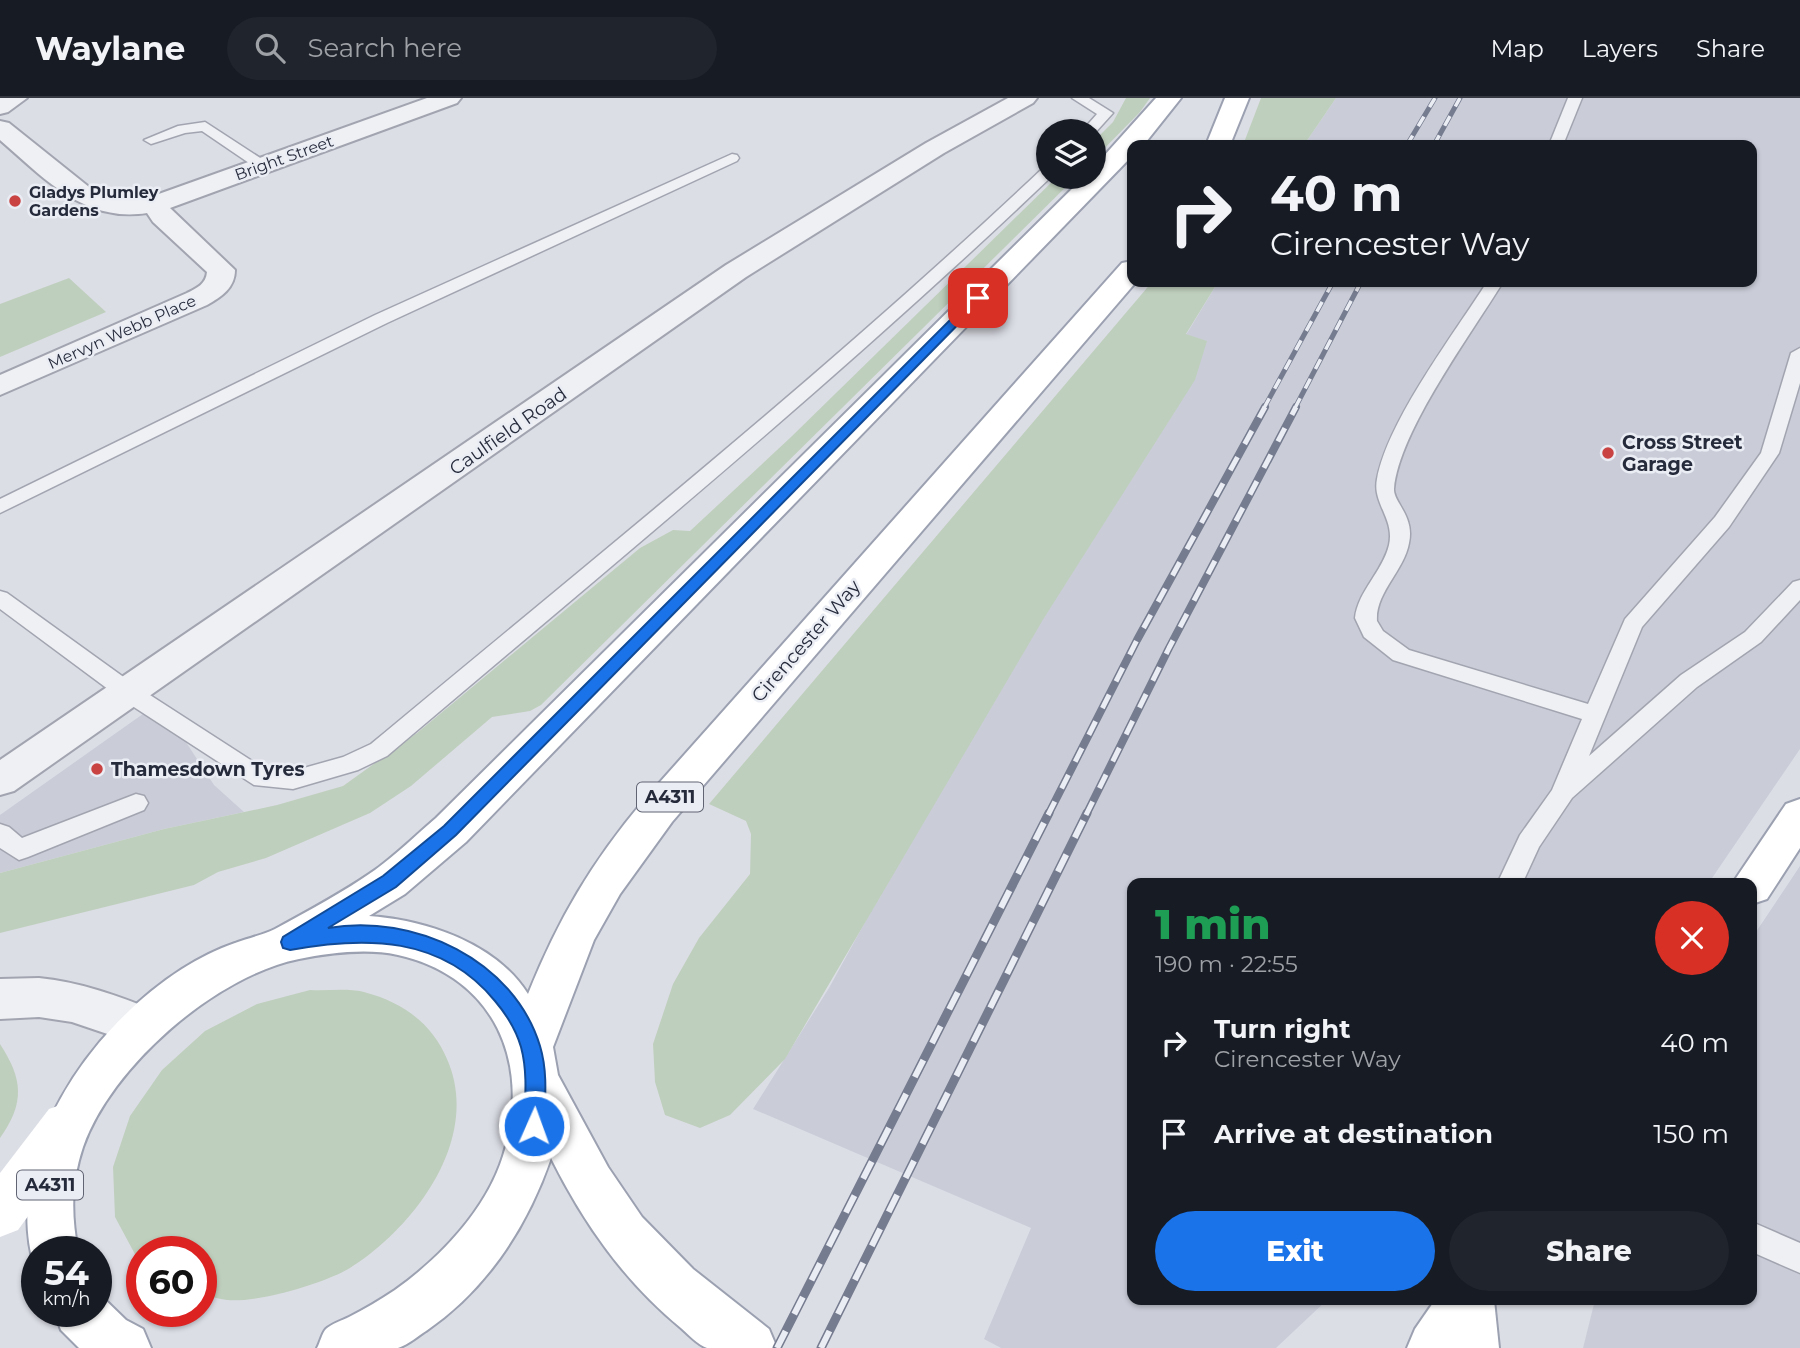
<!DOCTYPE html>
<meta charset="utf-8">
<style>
body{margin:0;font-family:Montserrat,sans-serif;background:#20242c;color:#f1f3f6;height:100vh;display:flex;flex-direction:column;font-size:26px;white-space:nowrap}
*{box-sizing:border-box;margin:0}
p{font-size:23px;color:#9ea1a6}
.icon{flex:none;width:38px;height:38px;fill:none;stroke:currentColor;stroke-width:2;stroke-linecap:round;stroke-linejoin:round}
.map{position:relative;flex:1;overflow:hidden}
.drawer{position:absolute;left:1127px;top:780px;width:630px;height:427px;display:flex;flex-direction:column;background:#171b24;border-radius:14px;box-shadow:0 2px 5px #0004}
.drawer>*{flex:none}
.guide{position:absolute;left:1127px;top:42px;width:630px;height:147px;border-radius:14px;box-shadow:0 2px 5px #0004;background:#171b24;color:#f1f3f6;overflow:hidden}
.tools{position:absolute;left:1036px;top:21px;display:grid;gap:14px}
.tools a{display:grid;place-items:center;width:70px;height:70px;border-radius:50%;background:#171b24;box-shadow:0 2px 5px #0004;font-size:35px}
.speed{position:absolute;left:21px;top:1138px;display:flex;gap:14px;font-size:35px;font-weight:700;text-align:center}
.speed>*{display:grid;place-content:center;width:91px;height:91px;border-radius:50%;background:#171b24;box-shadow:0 2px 5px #0004;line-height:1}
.speed small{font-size:18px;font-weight:400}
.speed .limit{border:10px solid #d22;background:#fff;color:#111}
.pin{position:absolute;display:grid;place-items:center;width:60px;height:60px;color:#fff;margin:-30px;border-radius:14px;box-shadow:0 4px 10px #0006}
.me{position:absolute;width:77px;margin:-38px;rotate:2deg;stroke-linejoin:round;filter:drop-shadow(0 0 5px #0008)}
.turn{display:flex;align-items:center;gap:24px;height:147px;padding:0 28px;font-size:32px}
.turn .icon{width:91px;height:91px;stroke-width:2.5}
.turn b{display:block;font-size:49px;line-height:60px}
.round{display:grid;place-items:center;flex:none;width:74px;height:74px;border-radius:37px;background:#20242c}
.overview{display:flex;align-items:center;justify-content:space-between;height:119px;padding:0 28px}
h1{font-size:42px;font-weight:800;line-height:52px;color:#1e9e55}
.cta{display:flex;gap:14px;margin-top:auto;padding:14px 28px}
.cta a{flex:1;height:80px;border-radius:42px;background:#1a73e8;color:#fff;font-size:28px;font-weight:800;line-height:80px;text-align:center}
.cta a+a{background:#20242c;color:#f1f3f6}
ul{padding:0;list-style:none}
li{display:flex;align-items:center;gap:21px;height:91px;padding:0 28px}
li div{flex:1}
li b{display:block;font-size:26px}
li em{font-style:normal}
header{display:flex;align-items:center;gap:42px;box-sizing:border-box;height:98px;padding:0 35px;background:#171b24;border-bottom:2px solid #363941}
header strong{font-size:33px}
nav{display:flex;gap:38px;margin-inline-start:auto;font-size:24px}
.search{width:490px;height:63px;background:#20242c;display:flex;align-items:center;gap:18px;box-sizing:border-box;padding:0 24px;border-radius:38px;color:#9ea1a6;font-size:26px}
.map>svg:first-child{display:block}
</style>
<header>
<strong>Waylane</strong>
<div class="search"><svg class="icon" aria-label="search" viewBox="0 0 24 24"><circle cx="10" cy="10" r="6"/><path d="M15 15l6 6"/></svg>Search here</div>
<nav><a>Map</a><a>Layers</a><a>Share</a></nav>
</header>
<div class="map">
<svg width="1800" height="1250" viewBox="0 0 1800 1250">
<rect width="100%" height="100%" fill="#dcdee6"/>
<g fill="#cacdd8">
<polygon points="1336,0 1800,0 1800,651 1708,786 1132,786 1132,1202 1327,1202 1276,1250 1001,1250 984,1241 1031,1130 753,1011 829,890 1186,237 1218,184 1752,184 1752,47 1304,47"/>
<polygon points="150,611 178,632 214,687 244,714 164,731 0,775 0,717"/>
<polygon points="1800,768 1800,1250 1583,1250 1595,1202 1752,1202 1752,840"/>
</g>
<g fill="#bfcfbd">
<polygon points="1126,0 1150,0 1140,14 1094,61 1094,43 1113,24"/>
<polygon points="1261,0 1336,0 1304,47 1243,47"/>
<polygon points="1057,79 1076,79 541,607 530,613 492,619 411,688 370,715 266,760 218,774 194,787 0,835 0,775 164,731 277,707 343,688 417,635 640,450 673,432 690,433 791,339"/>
<polygon points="69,180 106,214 0,259 0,206"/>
<polygon points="1152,184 1218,184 1186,236 1207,243 1195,282 1044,520 785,961 730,1017 700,1030 665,1017 655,984 653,946 673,886 699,840 750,776 751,736 746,723 709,706"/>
<path d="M310,892C327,893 347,890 364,894C402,904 432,925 447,961C482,1040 415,1129 350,1170C323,1186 258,1205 227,1202C219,1201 210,1198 201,1196V1153H142V1164L137,1160L115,1119L113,1069L130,1018L162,972L205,933L257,906Z"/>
<path d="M0,946C23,981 25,1005 0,1040Z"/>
</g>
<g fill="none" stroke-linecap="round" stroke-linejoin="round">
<g stroke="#a2a5b0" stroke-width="3">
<g id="service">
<polygon points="1072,0 1089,0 1113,15 1094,36 1094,33 1082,33 1097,16"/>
<polygon points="1568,0 1582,0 1563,47 1549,47"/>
<polygon points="205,24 268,65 270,68 268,71 258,71 202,33 185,35 151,46 144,42 178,28"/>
<polygon points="732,56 737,57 739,60 737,63 387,225 0,415 0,401 375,217"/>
<path d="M1048,69V79H1051C838,282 611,468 387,658L358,672L293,691L254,687L120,600L0,511V493L7,495L136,588L266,672L293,673L343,659L371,646C598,457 828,273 1043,70Z"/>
<path d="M1487,184H1503C1472,235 1399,333 1394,391C1393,404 1415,418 1409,445C1404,473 1375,495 1377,523L1383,533L1409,552L1588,606L1625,521L1715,419L1761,355L1791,255L1800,250V285L1779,355L1729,429L1642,529L1589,658L1681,577L1745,534L1793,484L1800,482V502L1761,544L1697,589L1572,700L1539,749L1522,786H1497L1520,737L1552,692L1582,621L1393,562L1364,539L1355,520C1358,493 1383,473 1389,447C1395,421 1372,405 1377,381C1388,322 1454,236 1487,184Z"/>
<polygon points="136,696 144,698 148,705 144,712 28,759 19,762 0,750 0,726 9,729 22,740"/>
<polygon points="1752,1124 1800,1145 1800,1175 1752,1154"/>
</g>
</g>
<g stroke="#a2a5b0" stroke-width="4">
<g id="minor">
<polygon points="0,0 27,0 8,14 0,16"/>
<path d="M427,0H461L457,5L170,110L235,172C235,190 221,199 207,207L0,297V277L187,195C197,190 206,186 207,174L153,124L147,115C84,125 44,80 0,42V23L9,25L94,93C114,103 134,104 156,97Z"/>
<polygon points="1008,0 1037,0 1033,5 944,55 746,179 14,693 0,697 0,662 726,167 926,45"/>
</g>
</g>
<g stroke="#a2a5b0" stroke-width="4">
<path id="tertiary" d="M39,880C81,884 118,898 156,913L163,927L156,941L140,947L72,924L39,919L0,921V881Z"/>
</g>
<g stroke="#9ca1b1" stroke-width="4">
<g id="primary">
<path d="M1156,0H1181L1146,44L1143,47H1132V58L466,744L405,796L369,818C426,822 496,845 528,896C559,820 591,765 644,702L1122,165L1132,163V184H1136L672,724L620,796L594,842L553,949L558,977L608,1069L642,1119L693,1171L769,1231L777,1250C761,1250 719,1250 707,1250C698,1247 688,1236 681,1230C624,1183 584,1126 551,1060C527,1129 487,1191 426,1233C418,1238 408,1247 398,1250C384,1250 335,1250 317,1250C320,1245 322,1235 326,1231C331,1226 343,1222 349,1219C365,1211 380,1202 395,1192C440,1160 486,1112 503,1058C532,967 496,879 398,857C366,850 330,855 299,861C215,878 111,969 83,1049C71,1085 71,1117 78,1153H37L35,1171C0,1056 91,929 182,871C198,861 217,851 235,845C248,840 263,837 275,831C308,813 344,794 375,772C397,756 416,737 436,720L1084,79H1094V69Z"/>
<polygon points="1225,0 1249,0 1230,47 1206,47"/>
<polygon points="1800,701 1800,750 1767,801 1752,806 1752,786 1732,786 1786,706"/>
<polygon points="96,1193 126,1222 143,1231 151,1250 79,1250 61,1232 54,1213 96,1213"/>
<polygon points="1435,1202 1494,1202 1499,1250 1407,1250 1415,1231"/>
</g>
</g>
<use href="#service" fill="#eff0f4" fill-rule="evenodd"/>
<use href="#minor" fill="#eff0f4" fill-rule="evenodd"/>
<use href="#tertiary" fill="#eff0f4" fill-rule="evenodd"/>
<polygon fill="#fff" fill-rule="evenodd" points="66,1005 83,1011 90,1027 83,1043 18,1132 0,1139 0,1075 49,1011"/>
<use href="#primary" fill="#fff" fill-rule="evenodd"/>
<g stroke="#767c8f" stroke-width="5">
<g id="rail-far2">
<polyline points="1407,47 1435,0"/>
<polyline points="1434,47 1460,0"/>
<polyline points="1264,310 1333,184"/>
<polyline points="1295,310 1361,184"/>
</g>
</g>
<g stroke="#767c8f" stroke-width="8">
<g id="rail-far1">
<polyline points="1048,717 1137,542 1265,309"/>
<polyline points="1086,717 1169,550 1296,309"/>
</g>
</g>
<g stroke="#767c8f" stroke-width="9">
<g id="rail">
<polyline points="777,1250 1049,715"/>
<polyline points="821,1250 1087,715"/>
</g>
</g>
<use href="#rail-far2" stroke="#ebedf4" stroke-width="3.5" stroke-dasharray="11" stroke-linecap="butt"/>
<use href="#rail-far1" stroke="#ebedf4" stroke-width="5" stroke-dasharray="15" stroke-linecap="butt"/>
<use href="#rail" stroke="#ebedf4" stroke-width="6" stroke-dasharray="19" stroke-linecap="butt"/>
</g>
<path fill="#1a73e8" stroke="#114b97" stroke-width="2" d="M974,198L984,200L456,737L396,789L328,830C414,815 514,862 540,948C548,974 545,1002 544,1028L541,1035L534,1038L527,1035L524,1028C525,1002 528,975 521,949C516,932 506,916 495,903C442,838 365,838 290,852L283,850L281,844L283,839L383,778L444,728Z"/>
<g fill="#c94343" stroke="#ebedf4" stroke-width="2.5">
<circle cx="15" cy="103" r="7"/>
<circle cx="1608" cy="355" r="7"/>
<circle cx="97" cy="671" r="7"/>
</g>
<g text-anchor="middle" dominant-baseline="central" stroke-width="5" stroke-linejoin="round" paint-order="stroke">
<g font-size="16" fill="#262b3c" stroke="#ebedf4">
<text transform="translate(284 60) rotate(-20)">Bright Street</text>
<text transform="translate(122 234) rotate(-24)">Mervyn Webb Place</text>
</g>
<g font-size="16" font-weight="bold" fill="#262b3c" stroke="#ebedf4" text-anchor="start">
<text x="29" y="94">Gladys Plumley<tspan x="29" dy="18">Gardens</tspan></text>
</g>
<g fill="#ebedf4" stroke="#616573" stroke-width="2">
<rect x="637" y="684.5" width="66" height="29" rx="5"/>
<rect x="17" y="1072.5" width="66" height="29" rx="5"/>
</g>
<g font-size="18" font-weight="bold" fill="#262b3c">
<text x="670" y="699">A4311</text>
<text x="50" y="1087">A4311</text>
</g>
<g font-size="19" fill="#262b3c" stroke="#ebedf4">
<text transform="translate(508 333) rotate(-35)">Caulfield Road</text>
<text transform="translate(806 543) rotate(-49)">Cirencester Way</text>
</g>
<g font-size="19" font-weight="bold" fill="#262b3c" stroke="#ebedf4" text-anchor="start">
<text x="1622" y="344">Cross Street<tspan x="1622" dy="22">Garage</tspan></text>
<text x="111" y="671">Thamesdown Tyres</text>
</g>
</g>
</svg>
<div class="tools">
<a><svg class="icon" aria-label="layers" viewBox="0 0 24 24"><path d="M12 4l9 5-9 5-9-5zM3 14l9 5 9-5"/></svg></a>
</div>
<div class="speed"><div>54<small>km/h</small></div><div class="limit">60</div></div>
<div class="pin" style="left:978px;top:200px;background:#d93025"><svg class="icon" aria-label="arrive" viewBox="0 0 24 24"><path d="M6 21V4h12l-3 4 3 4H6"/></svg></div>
<svg class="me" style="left:534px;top:1028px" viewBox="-20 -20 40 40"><circle r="17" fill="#1a73e8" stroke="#fff" stroke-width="3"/><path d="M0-11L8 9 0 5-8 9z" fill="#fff"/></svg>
<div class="guide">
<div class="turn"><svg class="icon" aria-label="right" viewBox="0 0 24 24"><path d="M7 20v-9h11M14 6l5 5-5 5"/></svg><div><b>40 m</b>Cirencester Way</div></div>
</div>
<section class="drawer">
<div class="overview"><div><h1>1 min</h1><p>190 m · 22:55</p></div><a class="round" style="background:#d93025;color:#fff"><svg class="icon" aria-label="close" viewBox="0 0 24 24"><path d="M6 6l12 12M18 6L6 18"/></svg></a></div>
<ul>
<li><svg class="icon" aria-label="right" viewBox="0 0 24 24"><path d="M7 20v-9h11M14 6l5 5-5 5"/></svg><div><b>Turn right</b><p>Cirencester Way</p></div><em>40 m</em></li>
<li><svg class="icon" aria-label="arrive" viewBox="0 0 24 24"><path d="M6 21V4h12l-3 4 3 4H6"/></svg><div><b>Arrive at destination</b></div><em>150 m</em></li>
</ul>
<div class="cta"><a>Exit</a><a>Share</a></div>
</section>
</div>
